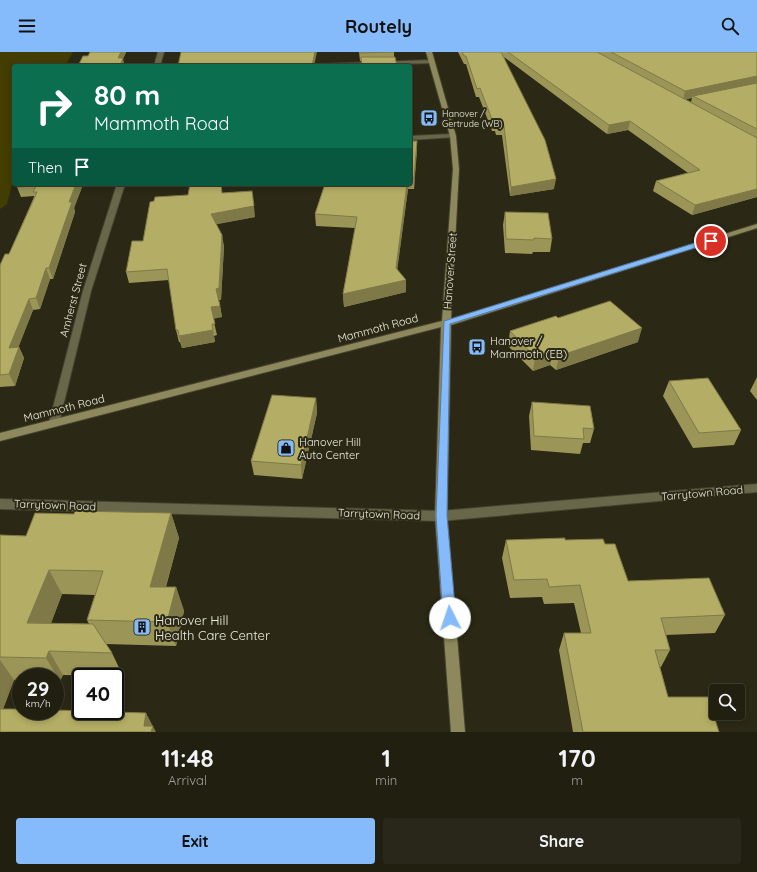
<!DOCTYPE html>
<style>
body{margin:0;font-family:Quicksand,sans-serif;background:#282719;color:#f1f3f6;height:100vh;display:flex;flex-direction:column;font-size:15px;white-space:nowrap}
*{box-sizing:border-box;margin:0}
p{font-size:13px;color:#a2a29f}
.icon{flex:none;width:22px;height:22px;fill:none;stroke:currentColor;stroke-width:2;stroke-linecap:round;stroke-linejoin:round}
.map{position:relative;height:680px;overflow:hidden}
.drawer{display:flex;flex-direction:column;background:#201f10;flex:1}
.drawer>*{flex:none}
.banner{position:absolute;left:12px;top:12px;width:400px;height:122px;border-radius:4px;box-shadow:0 2px 6px #0003,0 0 0 1px #3d3d30;background:#0b6e4f;color:#fff;overflow:hidden}
.tools{position:absolute;left:709px;top:632px;display:grid;gap:8px}
.tools a{display:grid;place-items:center;width:36px;height:36px;border-radius:4px;background:#201f10;box-shadow:0 2px 6px #0003,0 0 0 1px #3d3d30;font-size:20px}
.speed{position:absolute;left:12px;top:616px;display:flex;gap:8px;font-size:20px;font-weight:700;text-align:center}
.speed>*{display:grid;place-content:center;width:52px;height:52px;border-radius:50%;background:#201f10;box-shadow:0 2px 6px #0003,0 0 0 1px #3d3d30;line-height:1}
.speed small{font-size:10px;font-weight:400}
.speed .limit{border:2px solid #111;border-radius:6px;background:#fff;color:#111}
.pin{position:absolute;display:grid;place-items:center;width:34px;height:34px;color:#fff;margin:-17px;border:2px solid #fff;border-radius:50%;box-shadow:0 1px 4px #0007}
.me{position:absolute;width:44px;margin:-22px;rotate:356deg;stroke-linejoin:round;filter:drop-shadow(0 0 3px #0008)}
.turn{display:flex;align-items:center;gap:14px;height:84px;padding:0 16px;font-size:18px}
.turn .icon{width:52px;height:52px;stroke-width:2.5}
.turn b{display:block;font-size:28px;line-height:34px}
.then{display:flex;align-items:center;height:38px;padding:0 16px;background:#0003;gap:8px;font-size:15px}
.eta{display:flex;justify-content:space-evenly;align-items:center;height:68px;text-align:center}
.eta b{font-size:24px;font-weight:700;line-height:28px}
.button{display:flex;gap:8px;margin-top:auto;padding:8px 16px}
.button a{flex:1;height:46px;border-radius:4px;background:#85bbfb;color:#111;font-size:16px;font-weight:700;line-height:46px;text-align:center}
.button a+a{background:#282719;color:#f1f3f6}
header{display:flex;justify-content:space-between;align-items:center;height:52px;padding:0 16px;background:#85bbfb;color:#111;font-size:18px;font-weight:700}
.map>svg:first-child{display:block}
</style>
<header><svg class="icon" aria-label="menu" viewBox="0 0 24 24"><path d="M4 6h16M4 12h16M4 18h16"/></svg>Routely<svg class="icon" aria-label="search" viewBox="0 0 24 24"><circle cx="10" cy="10" r="6"/><path d="M15 15l6 6"/></svg></header>
<div class="map">
<svg width="757" height="680" viewBox="0 0 757 680">
<rect width="100%" height="100%" fill="#2b2915"/>
<polygon fill="#433d01" points="0,0 73,0 65,14 14,14 14,111 12,114 14,115 14,125 7,152 0,157"/>
<g fill="none" stroke-linecap="round" stroke-linejoin="round">
<g stroke="#464431" stroke-width="2">
<g id="street">
<polygon points="158,0 164,0 160,14 154,14"/>
<polygon points="432,8 434,9 434,11 319,14 322,12"/>
<polygon points="453,82 456,84 455,85 410,88 410,84"/>
<polygon points="117,132 125,132 91,239 59,371 58,374 50,374 49,371 83,239"/>
<polygon points="757,432 757,440 441,469 0,457 0,447 441,459"/>
</g>
</g>
<g stroke="#464431" stroke-width="2">
<polygon id="secondary" points="426,0 432,0 456,84 459,117 451,267 757,172 757,176 451,273 447,464 465,680 451,680 435,464 441,275 0,389 0,381 442,269 453,117 450,84"/>
</g>
<use href="#street" fill="#69674a" fill-rule="evenodd"/>
<use href="#secondary" fill="#8e895c" fill-rule="evenodd"/>
</g>
<g fill="#9b9557" fill-rule="evenodd">
<polygon points="359,0 394,0 394,5 397,14 361,14 361,9 360,9"/>
<path d="M458,0H757V145L692,163L653,139L656,129L688,121L628,78L607,82L504,5L554,137L510,144L502,83H496L495,79H492L479,45H476L466,12H464ZM692,46L691,50L686,47Z"/>
<polygon points="410,89 417,89 414,137 408,137 397,217 406,240 344,255 343,242 355,176 316,174 315,162 325,132 410,132"/>
<polygon points="18,132 81,132 82,135 74,156 75,160 53,227 50,227 40,257 33,258 18,295 19,295 24,306 15,334 0,335 0,213 9,202 34,145 34,144 21,145 17,135"/>
<polygon points="223,132 262,132 224,134"/>
<polygon points="222,141 255,165 216,172 224,194 221,248 219,248 222,265 213,266 217,283 214,284 215,290 182,296 180,290 179,290 176,278 169,228 129,231 126,220 143,189"/>
<polygon points="505,160 552,187 550,200 533,200 532,202 505,201 503,173"/>
<polygon points="558,266 638,290 556,318 550,313 533,319 508,294 510,279"/>
<polygon points="757,325 757,348 750,339"/>
<polygon points="669,329 741,378 734,393 693,396 663,344"/>
<polygon points="316,346 317,361 302,427 254,423 251,409"/>
<polygon points="532,350 594,377 590,391 583,391 580,402 531,398 529,364"/>
<path d="M171,461L179,486L166,535H176L184,559L176,594L106,592L112,601L123,624L63,623L60,629H55V625H21V629L14,628L3,657L0,680V483L26,484L74,462ZM62,542L95,543L87,568L89,572L51,571Z"/>
<polygon points="506,488 565,488 605,492 628,529 725,563 715,581 666,583 670,598 661,615 660,615 668,645 719,680 573,680 559,598 564,581 581,581 574,551 544,552 542,545 510,546 502,506"/>
</g>
<g fill="#7e7947">
<polygon points="121,0 126,0 126,1 123,7 125,14 120,14 118,6"/>
<polygon points="315,0 317,0 314,14 312,14"/>
<polygon points="757,24 757,32 693,44 692,46 683,48 685,39"/>
<polygon points="630,69 628,78 607,82 609,73"/>
<polygon points="417,89 417,100 414,137 414,126"/>
<polygon points="556,127 554,137 510,144 511,135"/>
<polygon points="76,132 81,132 82,135 74,156 75,160 53,227 49,216 69,150"/>
<polygon points="407,132 408,132 408,137 396,228 396,216"/>
<polygon points="757,137 757,145 692,163 695,153"/>
<polygon points="254,154 255,165 213,173 211,162"/>
<polygon points="222,183 224,194 221,248 218,248 216,237"/>
<polygon points="46,216 50,227 40,257 36,246"/>
<polygon points="406,228 406,240 344,255 343,242"/>
<polygon points="29,247 33,258 14,307 9,296"/>
<polygon points="220,254 222,265 213,267 211,255"/>
<polygon points="642,276 638,290 556,318 559,304"/>
<polygon points="213,278 215,290 182,296 179,284"/>
<polygon points="19,295 24,306 15,334 9,322"/>
<polygon points="553,298 550,313 533,319 535,305"/>
<polygon points="316,346 317,361 302,427 301,413"/>
<polygon points="171,461 179,486 159,559 150,535"/>
<polygon points="49,518 62,542 42,595 27,571"/>
<polygon points="176,535 184,559 176,594 167,570"/>
<polygon points="49,599 63,623 60,629 46,606"/>
<polygon points="0,608 14,628 0,665"/>
<polygon points="146,661 156,680 147,680 144,674"/>
</g>
<g fill="#b4ad65" stroke="#7e7947">
<polygon points="90,0 121,0 118,6 123,6 120,14 78,14 83,4 88,4"/>
<polygon points="181,0 315,0 312,14 178,14"/>
<polygon points="360,0 394,0 360,1"/>
<polygon points="462,0 501,0 545,88 556,127 511,135 504,74 497,74 496,70 493,70 480,36 477,37 466,4 464,4"/>
<polygon points="508,0 597,0 757,86 757,137 695,153 656,129 700,118 630,69 609,73"/>
<polygon points="611,0 757,0 757,24 685,39"/>
<polygon points="361,5 395,5 397,14 362,14"/>
<polygon points="757,31 757,77 693,44"/>
<polygon points="410,89 417,89 414,126 410,126"/>
<polygon points="18,132 76,132 69,150 72,150 49,216 46,216 36,246 29,247 9,296 19,295 9,322 0,323 0,213 5,202 9,202 37,140 33,140 36,134 17,135"/>
<polygon points="190,132 221,132 222,141 252,139 254,154 211,162 222,183 219,236 216,237 220,254 211,255 215,272 212,272 213,278 179,284 178,278 176,278 167,217 126,220 132,189 143,189 150,150 154,149 155,145 188,143"/>
<polygon points="325,132 407,132 396,216 406,228 343,242 357,165 315,162"/>
<polygon points="505,160 548,161 552,187 534,186 534,188 506,187"/>
<polygon points="610,249 642,276 559,304 553,298 535,305 510,279 556,264 558,266"/>
<polygon points="708,326 741,378 699,381 669,329"/>
<polygon points="272,343 316,346 301,413 251,409"/>
<polygon points="532,350 590,354 594,377 583,376 584,387 534,384"/>
<polygon points="75,459 171,461 150,535 176,535 167,570 87,568 103,519 49,518 27,571 93,572 112,601 49,599 46,606 0,605 0,483 26,484 35,461 74,462"/>
<polygon points="565,486 565,488 603,487 605,492 615,492 628,529 709,526 725,563 661,566 670,598 655,598 668,645 708,645 719,680 583,680 564,581 591,581 580,533 549,535 547,527 514,528 506,488"/>
<polygon points="0,657 21,657 21,659 55,659 55,658 146,661 144,674 153,674 151,680 0,680"/>
</g>
<polygon fill="#85bbfb" stroke="#567aa3" points="711,186 714,187 714,190 450,272 447,464 456,566 454,570 450,572 445,570 443,566 436,464 444,269"/>
<defs>
<g id="bus-square" transform="scale(0.9)"><rect x="-9" y="-9" width="18" height="18" rx="4" fill="#85bbfb" stroke="#2b2915"/><path d="M-5-6H5V4H4V6H2V4H-2V6H-4V4H-5ZM-3.5-4V0h7V-4ZM-3.5 1.2v1.5H-2V1.2ZM2 1.2v1.5H3.5V1.2Z" fill="#111"/></g>
<g id="shop-square" transform="scale(0.9)"><rect x="-9" y="-9" width="18" height="18" rx="4" fill="#85bbfb" stroke="#2b2915"/><path d="M-5-2.5h2.3a2.7 3.5 0 0 1 5.4 0H5L5.5 6h-11ZM-1.5-2.5h3a1.5 2.3 0 0 0-3 0Z" fill="#111"/></g>
<g id="building-square" transform="scale(0.9)"><rect x="-9" y="-9" width="18" height="18" rx="4" fill="#85bbfb" stroke="#2b2915"/><path d="M-4-6H4V6H1V3H-1V6H-4ZM-2.5-4.3h1.7v1.8h-1.7ZM.8-4.3h1.7v1.8H.8ZM-2.5-1h1.7V.8h-1.7ZM.8-1h1.7V.8H.8Z" fill="#111"/></g>
</defs>
<g fill-rule="evenodd">
<use href="#bus-square" x="429" y="66"/>
<use href="#bus-square" x="477" y="295"/>
<use href="#shop-square" x="286" y="396"/>
<use href="#building-square" x="142" y="575"/>
</g>
<g text-anchor="middle" dominant-baseline="central" stroke-width="4" stroke-linejoin="round" paint-order="stroke">
<g font-size="9" fill="#edecdf" stroke="#2b2915" text-anchor="start">
<text x="442" y="61">Hanover /<tspan x="442" dy="10">Gertrude (WB)</tspan></text>
</g>
<g font-size="11" fill="#edecdf" stroke="#2b2915">
<text transform="translate(450 219) rotate(-86)">Hanover Street</text>
<text transform="translate(73 248) rotate(-75)">Amherst Street</text>
<text transform="translate(378 276) rotate(-15)">Mammoth Road</text>
<text transform="translate(64 356) rotate(-14)">Mammoth Road</text>
<text transform="translate(702 441) rotate(-5)">Tarrytown Road</text>
<text transform="translate(55 453) rotate(2)">Tarrytown Road</text>
<text transform="translate(379 462) rotate(2)">Tarrytown Road</text>
</g>
<g font-size="11" fill="#edecdf" stroke="#2b2915" text-anchor="start">
<text x="490" y="289">Hanover /<tspan x="490" dy="13">Mammoth (EB)</tspan></text>
<text x="299" y="390">Hanover Hill<tspan x="299" dy="13">Auto Center</tspan></text>
</g>
<g font-size="13" fill="#edecdf" stroke="#2b2915" text-anchor="start">
<text x="155" y="568">Hanover Hill<tspan x="155" dy="15">Health Care Center</tspan></text>
</g>
</g>
</svg>
<div class="tools">
<a><svg class="icon" aria-label="search" viewBox="0 0 24 24"><circle cx="10" cy="10" r="6"/><path d="M15 15l6 6"/></svg></a>
</div>
<div class="speed"><div>29<small>km/h</small></div><div class="limit">40</div></div>
<div class="pin" style="left:711px;top:189px;background:#d93025"><svg class="icon" aria-label="arrive" viewBox="0 0 24 24"><path d="M6 21V4h12l-3 4 3 4H6"/></svg></div>
<svg class="me" style="left:450px;top:566px" viewBox="-20 -20 40 40"><circle r="19" fill="#fff"/><path d="M0-13L10 11 0 6-10 11z" fill="#85bbfb"/></svg>
<div class="banner">
<div class="turn"><svg class="icon" aria-label="right" viewBox="0 0 24 24"><path d="M7 20v-9h11M14 6l5 5-5 5"/></svg><div><b>80 m</b>Mammoth Road</div></div>
<div class="then">Then<svg class="icon" aria-label="arrive" viewBox="0 0 24 24"><path d="M6 21V4h12l-3 4 3 4H6"/></svg></div>
</div>
</div>
<section class="drawer">
<div class="eta">
<div><b>11:48</b><p>Arrival</p></div>
<div><b>1</b><p>min</p></div>
<div><b>170</b><p>m</p></div>
</div>
<div class="button"><a>Exit</a><a>Share</a></div>
</section>
